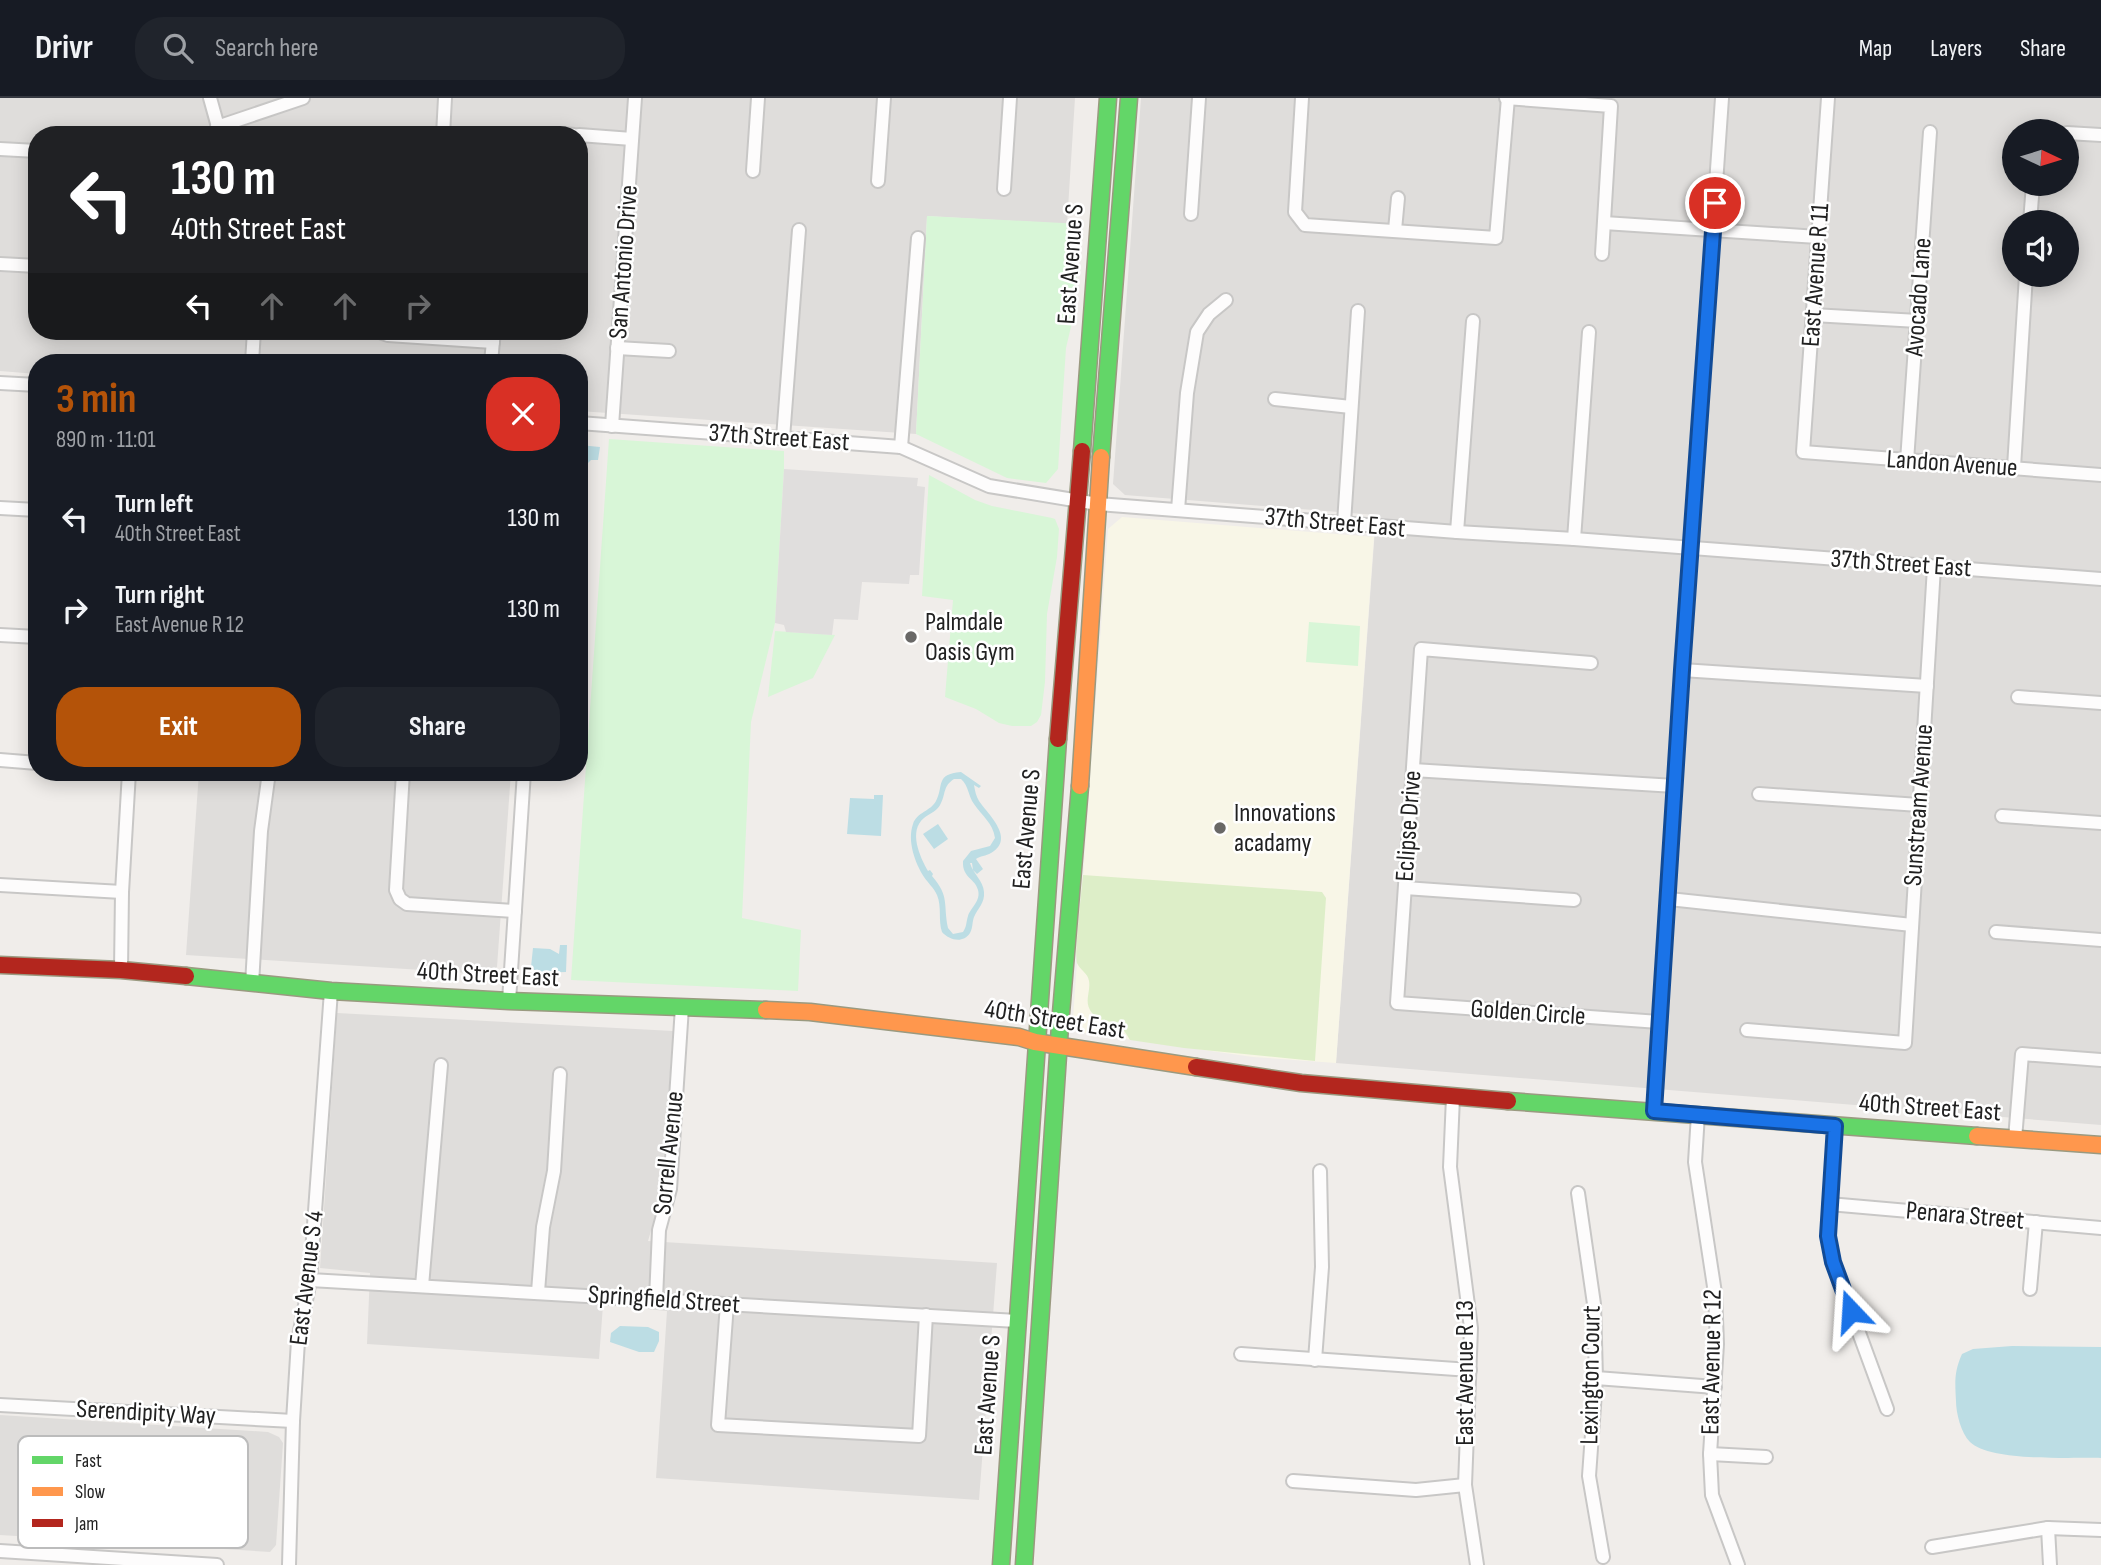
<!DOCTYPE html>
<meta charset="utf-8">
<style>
body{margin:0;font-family:"Sofia Sans Condensed",sans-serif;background:#20242c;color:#f1f3f6;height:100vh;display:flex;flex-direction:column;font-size:26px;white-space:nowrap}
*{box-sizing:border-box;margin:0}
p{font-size:23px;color:#9ea1a6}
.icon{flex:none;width:38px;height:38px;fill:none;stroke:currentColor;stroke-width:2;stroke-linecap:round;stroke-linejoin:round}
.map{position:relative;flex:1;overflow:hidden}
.panel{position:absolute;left:28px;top:256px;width:560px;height:427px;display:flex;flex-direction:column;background:#171b24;border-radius:28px;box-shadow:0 4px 18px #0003}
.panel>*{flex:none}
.banner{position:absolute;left:28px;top:28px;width:560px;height:214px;border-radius:28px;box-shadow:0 4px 18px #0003;background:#202124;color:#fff;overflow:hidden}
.needle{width:46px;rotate:94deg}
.tools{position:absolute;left:2002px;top:21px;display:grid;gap:14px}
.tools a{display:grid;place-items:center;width:77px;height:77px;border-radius:50%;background:#171b24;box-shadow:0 4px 18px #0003;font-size:35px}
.pin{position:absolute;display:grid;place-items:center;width:60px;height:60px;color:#fff;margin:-30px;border:4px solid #fff;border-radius:50%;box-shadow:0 2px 7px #0007}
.me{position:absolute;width:77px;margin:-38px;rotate:340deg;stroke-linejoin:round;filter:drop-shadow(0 0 5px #0008)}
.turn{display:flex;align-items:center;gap:24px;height:147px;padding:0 28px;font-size:32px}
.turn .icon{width:91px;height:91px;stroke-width:2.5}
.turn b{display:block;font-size:49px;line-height:60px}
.lanes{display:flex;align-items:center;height:66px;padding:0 28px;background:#0003;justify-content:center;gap:35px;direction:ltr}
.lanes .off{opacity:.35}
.round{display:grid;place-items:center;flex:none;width:74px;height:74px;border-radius:28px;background:#20242c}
.headline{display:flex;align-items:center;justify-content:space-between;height:119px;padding:0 28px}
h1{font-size:42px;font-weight:700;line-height:52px;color:#b45309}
.action{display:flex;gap:14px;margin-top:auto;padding:14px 28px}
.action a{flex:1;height:80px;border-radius:28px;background:#b45309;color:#fff;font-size:28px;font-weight:700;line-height:80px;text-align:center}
.action a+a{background:#20242c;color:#f1f3f6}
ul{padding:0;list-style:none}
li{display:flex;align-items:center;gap:21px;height:91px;padding:0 28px}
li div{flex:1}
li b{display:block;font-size:26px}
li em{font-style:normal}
header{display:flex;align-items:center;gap:42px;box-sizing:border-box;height:98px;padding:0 35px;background:#171b24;border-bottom:2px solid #363941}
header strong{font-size:33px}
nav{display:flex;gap:38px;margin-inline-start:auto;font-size:24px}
.search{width:490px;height:63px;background:#20242c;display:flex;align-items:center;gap:18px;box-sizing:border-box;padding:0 24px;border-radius:28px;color:#9ea1a6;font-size:26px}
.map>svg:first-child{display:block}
</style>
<header>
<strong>Drivr</strong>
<div class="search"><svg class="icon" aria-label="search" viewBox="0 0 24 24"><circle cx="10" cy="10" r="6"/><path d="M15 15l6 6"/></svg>Search here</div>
<nav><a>Map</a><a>Layers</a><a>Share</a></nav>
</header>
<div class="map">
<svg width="2101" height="1467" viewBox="0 0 2101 1467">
<rect width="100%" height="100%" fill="#f0edea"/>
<g fill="#dfdddb" fill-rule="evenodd">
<path d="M0,0H1075L1067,126L927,118L916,336L579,313V264H37V276L0,273ZM37,37H579V233H37Z"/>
<path d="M1141,0H2101V1027L1336,965L1376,417L1125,397L1113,386ZM2014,33H2067V86H2014ZM2014,124H2067V177H2014Z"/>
<polygon points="199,674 511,674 497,869 484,876 186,857"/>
<polygon points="337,915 673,933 661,1098 648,1143 997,1165 979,1402 656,1380 667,1213 603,1207 599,1261 367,1246 370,1175 320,1170"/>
<polygon points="0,1317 268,1334 279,1339 283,1345 276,1447 270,1454 0,1437"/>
</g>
<polygon fill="#f8f6e7" points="1122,419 1374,439 1336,965 1253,959 1084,935 1073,921 1108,431"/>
<path fill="#ddeec8" d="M1083,777L1322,794L1326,800L1315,963L1184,950L1130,942C1116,915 1104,929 1092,915C1083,904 1091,894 1089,883C1088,875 1080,872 1077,865C1074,857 1082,790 1083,777Z"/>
<g fill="#d8f6d7">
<polygon points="927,118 1081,126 1074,216 1066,250 1058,371 1046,385 1007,380 916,336"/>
<polygon points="609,341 784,353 784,371 775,525 751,624 742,820 801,832 798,893 571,882"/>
<polygon points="929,377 975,402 992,408 1052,420 1055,421 1059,431 1057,459 1047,516 1045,584 1041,617 1037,624 1031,628 1012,628 999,625 976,611 945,599 953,502 922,498"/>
<polygon points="1309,524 1360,528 1358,568 1306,564"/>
<polygon points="775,533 835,537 813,580 768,599"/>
</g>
<polygon fill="#e0dedd" points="784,371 918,380 917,388 925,389 919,477 910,477 909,486 862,484 858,522 834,521 832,537 786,534 784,527 775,525"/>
<g fill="#bcdde4" fill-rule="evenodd">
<polygon points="579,347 600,349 598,362 591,362 587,366 579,367"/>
<path d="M961,674L981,688L979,690L974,687C975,693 976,698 979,703C988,716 1016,741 991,755C986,758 980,758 976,761L983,771L977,776L973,772L972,765H970C973,776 983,782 984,794C985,805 978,810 974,819C972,824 973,830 970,835C963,846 949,842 942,834C938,822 942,809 937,797C934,790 928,785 924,779C915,765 907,743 913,726C917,714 931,713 936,703C944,688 935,676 961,674ZM954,681H961C969,688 968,698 974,706C982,718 993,725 995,740L990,748L971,753L963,763C962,780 975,780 978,792C981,803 971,809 968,818C966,824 967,828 963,834L953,836L948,830C943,806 950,799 932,778L933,776L930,772L928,773C920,759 908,733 924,720C930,715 938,713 941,705C946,695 943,688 954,681Z"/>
<polygon points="874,697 883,697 881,738 847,736 850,700 874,701"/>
<polygon points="938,726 948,741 934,751 923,736"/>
<polygon points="560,847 567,847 566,874 538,875 531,869 533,850 550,851 559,856"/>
<polygon points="620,1228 648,1229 659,1234 659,1243 654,1254 639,1254 610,1244 611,1235"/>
<path d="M2012,1248L2101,1249V1360C2071,1359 1990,1364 1970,1344C1961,1335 1956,1315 1956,1303C1955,1284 1954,1274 1962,1256L1973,1251Z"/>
</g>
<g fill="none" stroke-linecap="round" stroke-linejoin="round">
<g stroke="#c8c7c6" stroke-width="16">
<g id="street">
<polyline points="210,0 220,36"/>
<polyline points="1302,0 1295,114 1305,127 1496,140 1508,0"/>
<polyline points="1506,0 1611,8 1602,156"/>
<polyline points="1828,0 1803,354 2101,377"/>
<polyline points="217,29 303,0"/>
<polyline points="2036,33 2038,33"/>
<polyline points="2067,35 2101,37"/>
<polyline points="564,36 574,37"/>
<polyline points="443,37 445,0"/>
<polyline points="579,37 632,41"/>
<polyline points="0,51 37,53"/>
<polyline points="753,73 758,0"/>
<polyline points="878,83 884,0"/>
<polyline points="1004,91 1010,0"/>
<polyline points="1191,116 1199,0"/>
<polyline points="2030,124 2033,86"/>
<polyline points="1604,125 1818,139"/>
<polyline points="1395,132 1398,100"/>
<polyline points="0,166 37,168"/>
<polyline points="1813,217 1918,223"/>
<polyline points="377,233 388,237 493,244"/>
<polyline points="617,250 669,253"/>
<polyline points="252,264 254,233"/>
<polyline points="491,264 494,233"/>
<polyline points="0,285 37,287"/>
<polyline points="1275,301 1351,309"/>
<polyline points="579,325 901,349 989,388 1098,406 1457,434 1574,441 2101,481"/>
<polyline points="612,328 635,0"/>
<polyline points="783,340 799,132"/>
<polyline points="901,349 918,140"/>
<polyline points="1907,363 1930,34"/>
<polyline points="2014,369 2026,177"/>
<polyline points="0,410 37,412"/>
<polyline points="1178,412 1187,295 1197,234 1209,216 1226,202"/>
<polyline points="1344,425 1358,213"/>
<polyline points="1457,434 1473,223"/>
<polyline points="1574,441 1589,234"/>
<polyline points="0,537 37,539"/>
<polyline points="1591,565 1421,551 1397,905 1659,924"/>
<polyline points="1682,572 1927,588"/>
<polyline points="2018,599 2101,605"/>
<polyline points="0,662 37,665"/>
<polyline points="1413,672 1675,688"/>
<polyline points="403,674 396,792 400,801 407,806 515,813"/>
<polyline points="1759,696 1919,707"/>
<polyline points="2002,718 2101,725"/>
<polyline points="0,787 122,794"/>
<polyline points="1405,790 1574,802"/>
<polyline points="1669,801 1912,827"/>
<polyline points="1996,834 2101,842"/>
<polyline points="121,872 122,794 129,674"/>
<polyline points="252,886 261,733 269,674"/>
<polyline points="509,903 524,674"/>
<polyline points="1747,932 1905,945 1934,469"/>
<polyline points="1453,999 1450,1069 1471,1230 1465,1387 1477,1467"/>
<polyline points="1654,1013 1682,572 1722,0"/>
<polyline points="1698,1016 1695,1064 1715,1195 1717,1246 1710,1356 1712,1397 1738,1467"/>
<polyline points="1835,1028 1828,1138 1833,1164 1887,1311"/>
<polyline points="2015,1041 2022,956 2101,962"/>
<polyline points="1578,1095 1594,1206 1596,1280 1589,1378 1603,1459"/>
<polyline points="1829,1106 2101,1130"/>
<polyline points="310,1182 1017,1223"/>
<polyline points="422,1188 441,967"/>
<polyline points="2030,1191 2036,1124"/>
<polyline points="538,1194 543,1129 554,1073 560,976"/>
<polyline points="656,1201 659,1132 670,1091 682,909"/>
<polyline points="727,1206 718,1327 919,1338 926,1217"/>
<polyline points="1241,1256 1470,1272"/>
<polyline points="1315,1262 1322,1169 1320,1073"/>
<polyline points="1596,1280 1715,1289"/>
<polyline points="0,1307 293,1323"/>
<polyline points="1710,1356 1766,1359"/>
<polyline points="1293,1383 1416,1392 1465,1387"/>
<polyline points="2048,1430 2050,1467"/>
<polyline points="1932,1449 2048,1430 2101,1432"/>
<polyline points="0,1453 217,1467"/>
<polyline points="289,1467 293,1323 298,1243 310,1182 331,893"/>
</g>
</g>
<g stroke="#9a9a80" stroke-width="19">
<g id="fast">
<polyline points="1082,353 1108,0"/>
<polyline points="1101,359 1129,0"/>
<polyline points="186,878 331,893 509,903 766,912"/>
<polyline points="1508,1003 1977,1038"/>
<polyline points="1001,1467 1058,641"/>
<polyline points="1024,1467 1060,927 1080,688"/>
</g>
</g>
<g stroke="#9a9a80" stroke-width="19">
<g id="slow">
<polyline points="1080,688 1101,359"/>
<polyline points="766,912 810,914 1019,939 1035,944 1196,969"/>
<polyline points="1977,1038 2101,1047"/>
</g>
</g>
<g stroke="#9a9a80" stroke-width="19">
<g id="jam">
<polyline points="1058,641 1082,353"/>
<polyline points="0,867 121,872 186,878"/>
<polyline points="1196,969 1301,985 1508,1003"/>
</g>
</g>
<use href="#street" stroke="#fdfcfc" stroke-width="12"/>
<use href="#fast" stroke="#63d668" stroke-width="16"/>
<use href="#slow" stroke="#ff974d" stroke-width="16"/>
<use href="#jam" stroke="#b3261e" stroke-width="16"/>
</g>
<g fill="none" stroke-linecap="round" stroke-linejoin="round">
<g stroke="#114b97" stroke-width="18">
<polyline id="route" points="1715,105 1682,572 1654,1013 1835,1028 1828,1138 1833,1164 1851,1213"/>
</g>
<use href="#route" stroke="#1a73e8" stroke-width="12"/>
</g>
<g fill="#696867" stroke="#fff" stroke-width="2.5">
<circle cx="911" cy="539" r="7"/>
<circle cx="1220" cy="730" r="7"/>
</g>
<g text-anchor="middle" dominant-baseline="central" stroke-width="5" stroke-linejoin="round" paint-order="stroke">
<g font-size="26" fill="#212121" stroke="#fff">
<text transform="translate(624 164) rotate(-86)">San Antonio Drive</text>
<text transform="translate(1071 166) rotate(-86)">East Avenue S</text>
<text transform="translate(1816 177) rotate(-86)">East Avenue R 11</text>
<text transform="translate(1919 199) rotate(-86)">Avocado Lane</text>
<text transform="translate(779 340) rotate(4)">37th Street East</text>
<text transform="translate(1952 366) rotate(4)">Landon Avenue</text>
<text transform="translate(1335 425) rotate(5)">37th Street East</text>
<text transform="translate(1901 466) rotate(4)">37th Street East</text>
<text transform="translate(1919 707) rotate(-86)">Sunstream Avenue</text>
<text transform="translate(1409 728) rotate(-86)">Eclipse Drive</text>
<text transform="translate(1027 731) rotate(-85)">East Avenue S</text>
<text transform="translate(488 877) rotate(3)">40th Street East</text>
<text transform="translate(1528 915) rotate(4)">Golden Circle</text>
<text transform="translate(1055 922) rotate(9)">40th Street East</text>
<text transform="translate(1930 1010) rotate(4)">40th Street East</text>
<text transform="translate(669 1055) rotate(-84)">Sorrell Avenue</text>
<text transform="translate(1965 1118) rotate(5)">Penara Street</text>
<text transform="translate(307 1180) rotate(-83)">East Avenue S 4</text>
<text transform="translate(664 1202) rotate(4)">Springfield Street</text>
<text transform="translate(1712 1264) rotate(-89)">East Avenue R 12</text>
<text transform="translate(1465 1275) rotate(-90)">East Avenue R 13</text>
<text transform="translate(1591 1277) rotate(-89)">Lexington Court</text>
<text transform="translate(988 1297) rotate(-86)">East Avenue S</text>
<text transform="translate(146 1315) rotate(3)">Serendipity Way</text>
</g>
<g font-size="26" fill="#212121" stroke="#fff" text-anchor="start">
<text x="925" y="524">Palmdale<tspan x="925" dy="30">Oasis Gym</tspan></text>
<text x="1234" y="715">Innovations<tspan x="1234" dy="30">acadamy</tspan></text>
</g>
</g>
<rect x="18" y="1338" width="230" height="112" rx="10" fill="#fff" stroke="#bcbcbc" stroke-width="2"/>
<rect x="32" y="1358" width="31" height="8" fill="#63d668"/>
<rect x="32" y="1389" width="31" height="9" fill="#ff974d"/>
<rect x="32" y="1421" width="31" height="8" fill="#b3261e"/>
<g font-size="19" fill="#212121">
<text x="75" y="1369">Fast</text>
<text x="75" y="1400">Slow</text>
<text x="75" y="1432">Jam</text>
</g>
</svg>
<div class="tools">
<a><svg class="needle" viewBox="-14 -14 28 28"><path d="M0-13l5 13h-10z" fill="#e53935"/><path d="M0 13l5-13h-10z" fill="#9ea1a6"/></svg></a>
<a><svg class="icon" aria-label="sound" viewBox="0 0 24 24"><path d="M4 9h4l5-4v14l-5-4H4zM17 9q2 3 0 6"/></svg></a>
</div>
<div class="pin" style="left:1715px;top:105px;background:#d93025"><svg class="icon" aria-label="arrive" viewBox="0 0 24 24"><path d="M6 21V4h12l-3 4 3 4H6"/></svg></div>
<svg class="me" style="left:1851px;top:1213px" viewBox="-20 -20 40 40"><path d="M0-17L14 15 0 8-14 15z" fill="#1a73e8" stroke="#fff" stroke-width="4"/></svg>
<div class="banner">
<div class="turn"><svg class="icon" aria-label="left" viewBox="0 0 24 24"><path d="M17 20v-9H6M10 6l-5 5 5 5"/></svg><div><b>130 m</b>40th Street East</div></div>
<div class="lanes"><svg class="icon" aria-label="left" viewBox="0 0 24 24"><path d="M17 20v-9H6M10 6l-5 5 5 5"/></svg><svg class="icon off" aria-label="ahead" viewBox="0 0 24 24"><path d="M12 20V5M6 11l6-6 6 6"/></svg><svg class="icon off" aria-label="ahead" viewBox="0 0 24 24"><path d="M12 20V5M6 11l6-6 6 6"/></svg><svg class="icon off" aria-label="right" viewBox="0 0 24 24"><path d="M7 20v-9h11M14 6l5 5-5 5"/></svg></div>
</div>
<section class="panel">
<div class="headline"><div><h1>3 min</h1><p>890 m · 11:01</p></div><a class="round" style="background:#d93025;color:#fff"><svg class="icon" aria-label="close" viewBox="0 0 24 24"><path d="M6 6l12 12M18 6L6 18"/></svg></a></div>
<ul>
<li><svg class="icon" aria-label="left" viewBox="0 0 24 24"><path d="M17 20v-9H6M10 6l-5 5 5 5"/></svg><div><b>Turn left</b><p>40th Street East</p></div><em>130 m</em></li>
<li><svg class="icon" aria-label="right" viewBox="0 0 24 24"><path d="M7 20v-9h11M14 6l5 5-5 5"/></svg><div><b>Turn right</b><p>East Avenue R 12</p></div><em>130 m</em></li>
</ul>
<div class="action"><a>Exit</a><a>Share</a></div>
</section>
</div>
